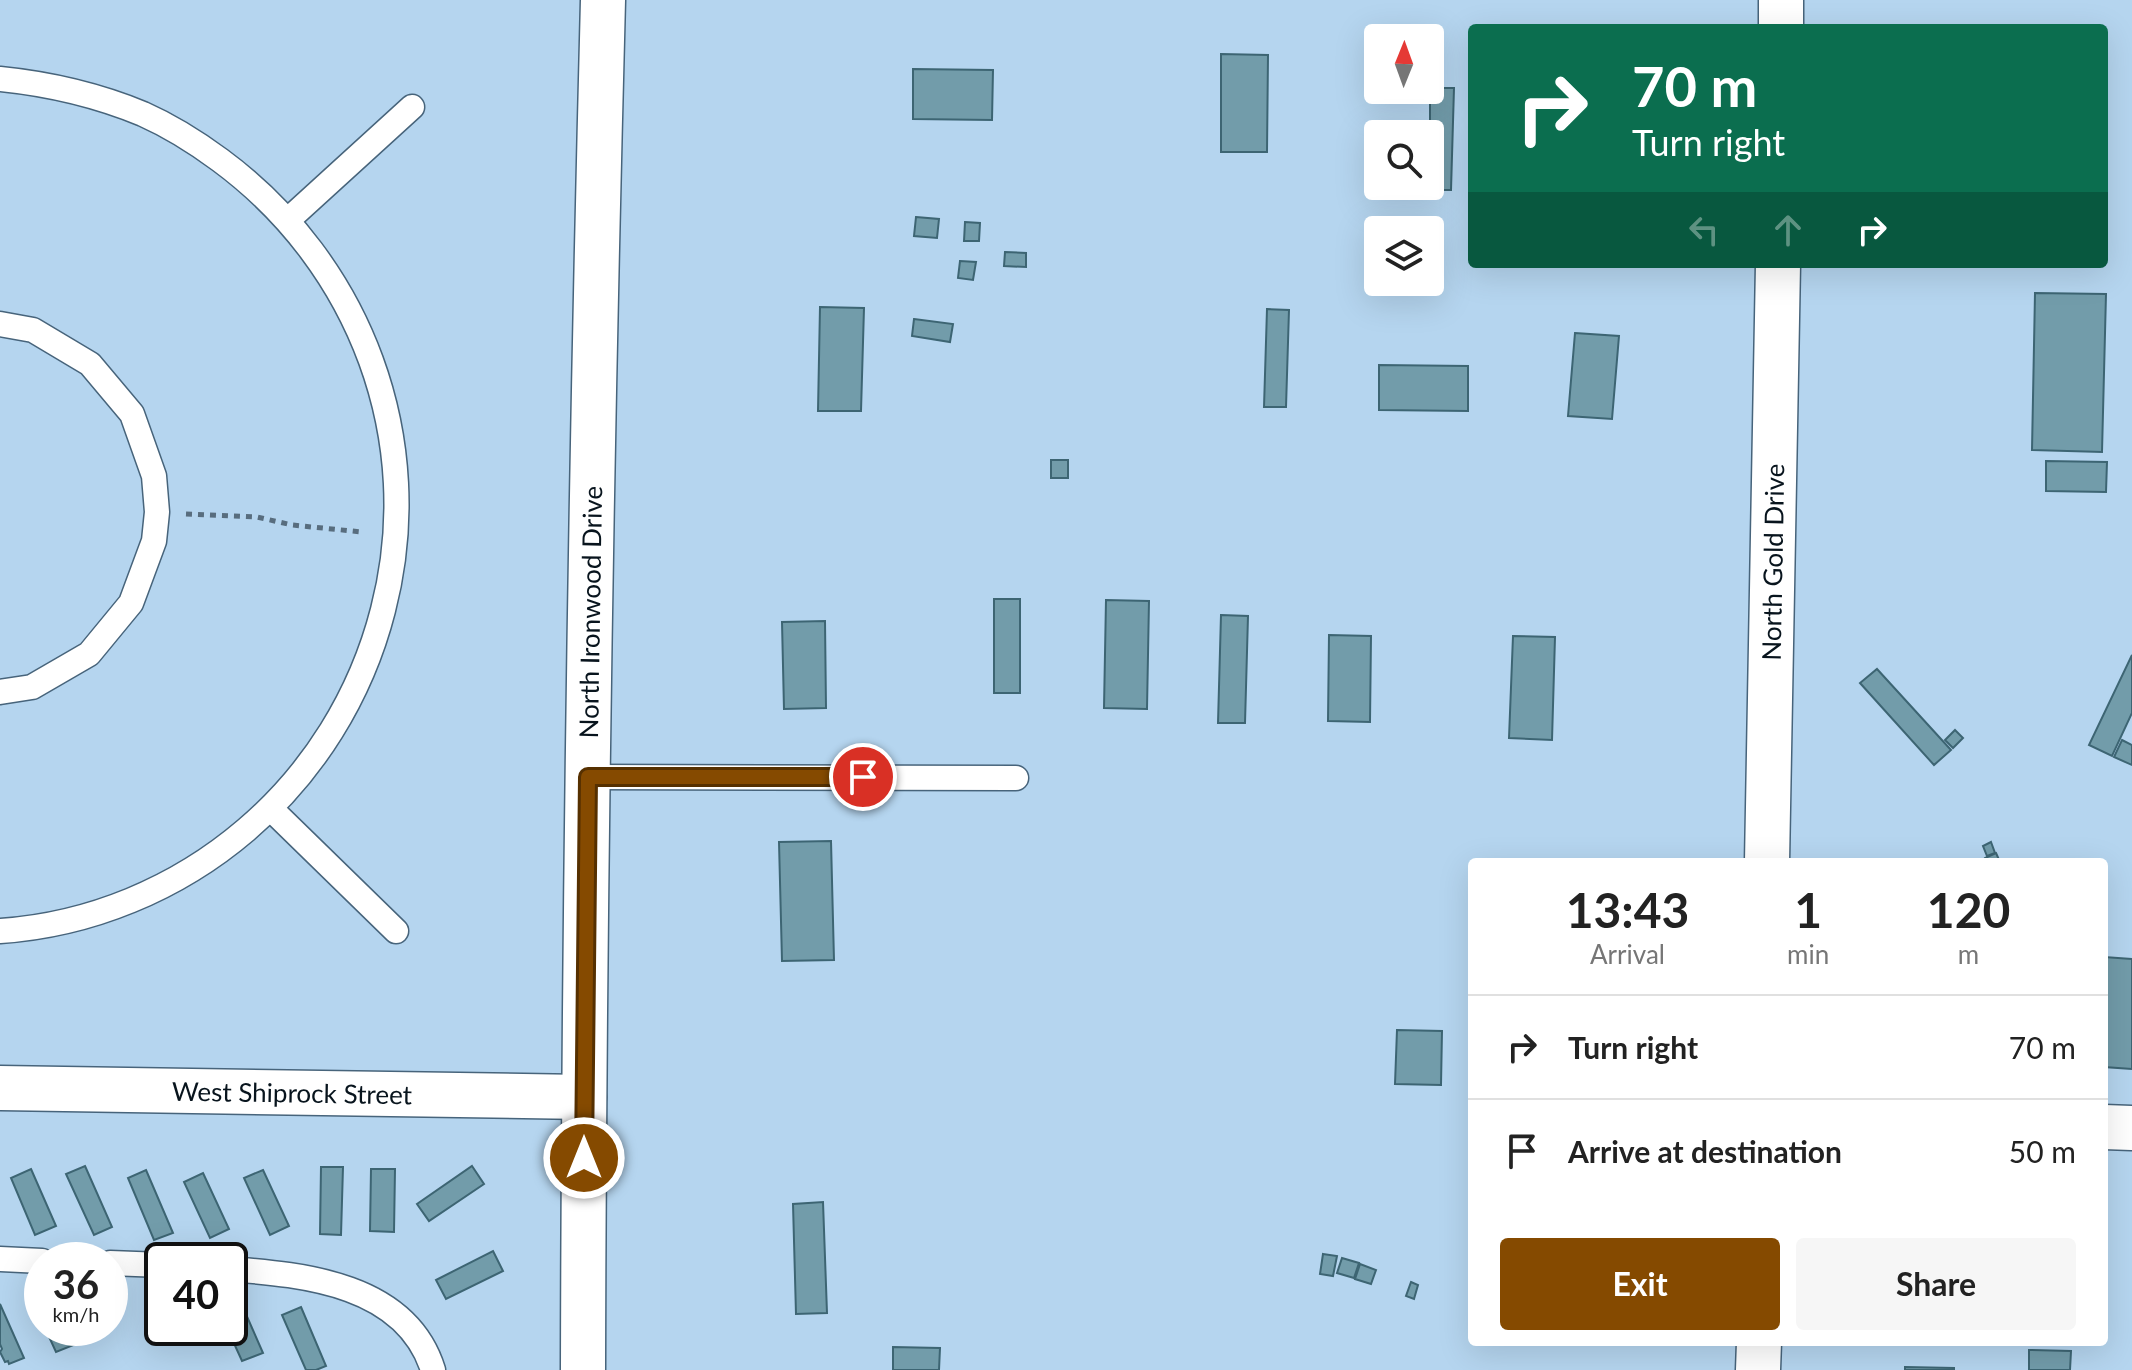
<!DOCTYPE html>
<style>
body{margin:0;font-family:Lato,sans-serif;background:#f6f6f6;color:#222;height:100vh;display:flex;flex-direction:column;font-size:30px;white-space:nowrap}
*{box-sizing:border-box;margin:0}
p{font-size:26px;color:#767676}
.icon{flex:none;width:44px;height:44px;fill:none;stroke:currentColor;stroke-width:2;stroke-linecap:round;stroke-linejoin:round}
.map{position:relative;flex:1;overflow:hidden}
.drawer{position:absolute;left:1468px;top:858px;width:640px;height:488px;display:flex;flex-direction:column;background:#fff;border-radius:8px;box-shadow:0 8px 32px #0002}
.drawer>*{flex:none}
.banner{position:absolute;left:1468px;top:24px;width:640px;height:244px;border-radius:8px;box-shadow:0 8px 32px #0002;background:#0b6e4f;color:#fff;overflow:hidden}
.needle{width:52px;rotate:1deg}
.buttons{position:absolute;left:1364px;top:24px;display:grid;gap:16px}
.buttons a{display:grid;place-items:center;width:80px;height:80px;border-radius:8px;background:#fff;box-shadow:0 8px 32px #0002;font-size:40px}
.speed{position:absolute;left:24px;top:1242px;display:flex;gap:16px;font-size:40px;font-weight:700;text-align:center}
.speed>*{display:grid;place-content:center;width:104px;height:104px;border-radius:50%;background:#fff;box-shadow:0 8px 32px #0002;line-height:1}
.speed small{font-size:20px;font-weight:400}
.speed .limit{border:4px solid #111;border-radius:12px;background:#fff;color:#111}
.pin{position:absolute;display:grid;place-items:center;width:68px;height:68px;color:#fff;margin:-34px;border:4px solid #fff;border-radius:50%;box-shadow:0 2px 8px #0007}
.me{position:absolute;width:88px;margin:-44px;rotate:0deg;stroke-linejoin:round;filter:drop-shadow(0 0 6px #0008)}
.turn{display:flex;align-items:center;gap:28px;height:168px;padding:0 32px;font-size:36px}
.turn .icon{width:104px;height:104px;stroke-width:2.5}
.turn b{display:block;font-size:56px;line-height:68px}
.lanes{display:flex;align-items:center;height:76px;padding:0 32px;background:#0003;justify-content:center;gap:40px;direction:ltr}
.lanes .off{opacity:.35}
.eta{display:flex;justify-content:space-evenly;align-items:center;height:136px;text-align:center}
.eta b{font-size:48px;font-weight:700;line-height:56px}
.action{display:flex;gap:16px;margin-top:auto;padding:16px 32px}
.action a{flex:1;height:92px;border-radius:8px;background:#854a00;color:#fff;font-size:32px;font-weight:700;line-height:92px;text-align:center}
.action a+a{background:#f6f6f6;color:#222}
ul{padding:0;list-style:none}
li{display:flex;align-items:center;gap:24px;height:104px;padding:0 32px;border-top:2px solid #e0e0e0}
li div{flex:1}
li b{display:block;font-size:30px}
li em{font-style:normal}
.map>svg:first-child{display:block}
</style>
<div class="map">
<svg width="2132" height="1370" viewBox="0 0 2132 1370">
<rect width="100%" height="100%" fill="#b5d5ef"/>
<g fill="#729caa" stroke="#3d6573" stroke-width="2">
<polygon points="1221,54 1268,55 1267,152 1221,152"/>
<polygon points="913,69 993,70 992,120 913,119"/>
<polygon points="1430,88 1454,88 1451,190 1426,190 1427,186 1430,186"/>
<polygon points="916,217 939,219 937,238 914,236"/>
<polygon points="965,222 980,223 979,241 964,241"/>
<polygon points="1005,252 1026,253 1026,267 1004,266"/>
<polygon points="960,261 976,262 973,280 958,278"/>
<polygon points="2035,293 2106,294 2102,452 2032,450"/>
<polygon points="820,307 864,308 861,411 818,411"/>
<polygon points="1267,309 1289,310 1286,407 1264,407"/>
<polygon points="914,319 953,324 950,342 912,336"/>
<polygon points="1575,333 1619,336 1612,419 1568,416"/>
<polygon points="1379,365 1468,366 1468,411 1379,410"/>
<rect x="1051" y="460" width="17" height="18"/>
<polygon points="2046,461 2107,462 2106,492 2046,491"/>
<rect x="994" y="599" width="26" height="94"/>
<polygon points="1106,600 1149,601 1147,709 1104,708"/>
<polygon points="1221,615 1248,616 1245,723 1218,723"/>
<polygon points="825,621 826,708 784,709 782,622"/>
<polygon points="1329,635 1371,636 1370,722 1328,721"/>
<polygon points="1513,636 1555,637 1552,740 1509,738"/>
<polygon points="2132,655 2132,713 2112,756 2089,745"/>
<polygon points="1877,669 1951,750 1934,765 1860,683"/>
<polygon points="1955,730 1963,738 1953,748 1945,740"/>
<polygon points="2122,740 2132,745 2132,765 2114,757"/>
<polygon points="831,841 834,960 782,961 779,842"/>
<polygon points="1991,842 1995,853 1987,856 1983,846"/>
<polygon points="1996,853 2000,862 1986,862 1985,858"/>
<polygon points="2104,957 2132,959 2132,1069 2104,1067"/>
<polygon points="1397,1030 1442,1031 1441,1085 1395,1084"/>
<polygon points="85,1166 112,1227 94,1235 66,1174"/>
<polygon points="472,1166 484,1184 429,1221 417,1204"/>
<polygon points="321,1167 343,1167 341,1235 320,1234"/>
<polygon points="31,1169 56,1226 35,1235 11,1178"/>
<polygon points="371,1169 395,1169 394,1232 370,1231"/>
<polygon points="146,1170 173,1233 154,1240 128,1178"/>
<polygon points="263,1170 289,1226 270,1235 244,1178"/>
<polygon points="203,1173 229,1229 210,1238 184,1182"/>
<polygon points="823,1202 827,1313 796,1314 793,1204"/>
<polygon points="493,1251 503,1271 446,1299 436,1280"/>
<polygon points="1323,1254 1337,1256 1333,1276 1320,1274"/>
<polygon points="1342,1258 1359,1263 1354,1278 1337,1273"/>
<polygon points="1360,1264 1376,1270 1371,1284 1355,1279"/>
<polygon points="1411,1282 1418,1285 1414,1299 1406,1296"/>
<polygon points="42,1290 42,1321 31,1295"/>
<polygon points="238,1296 263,1353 242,1361 227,1328 230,1328 230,1299"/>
<polygon points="0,1304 24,1358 9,1364 8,1361 5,1362 0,1352 2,1349 0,1344"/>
<polygon points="301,1307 326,1366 316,1370 306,1370 282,1315"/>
<polygon points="45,1328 69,1328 76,1344 56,1352"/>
<polygon points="893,1347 940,1348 939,1370 893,1370"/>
<polygon points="2029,1350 2071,1351 2070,1370 2029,1370"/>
<polygon points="1905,1367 1954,1368 1954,1370 1905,1370"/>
</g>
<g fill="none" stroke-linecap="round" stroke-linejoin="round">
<g stroke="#47647b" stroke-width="27">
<g id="lane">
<path d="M0,79C50,84 97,95 143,114C170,126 197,143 220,160C361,264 427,440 383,610C361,696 313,773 246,830C177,889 90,925 0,931"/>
<polyline points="288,220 412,107"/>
<polyline points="0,324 33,330 90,364 132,414 154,476 157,512 154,541 131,603 89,654 32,687 0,692"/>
<polyline points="588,777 1016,778"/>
<polyline points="271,809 396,931"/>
<polyline points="0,1259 42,1261"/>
<polyline points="110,1263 162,1265"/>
<path d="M230,1269C305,1275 406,1284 433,1370"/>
</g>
</g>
<g stroke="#47647b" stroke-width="47">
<g id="street">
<polyline points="1781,28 1781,0"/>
<path id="s1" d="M1767,862L1778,264"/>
<path id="s2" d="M0,1088L584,1097"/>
<polyline points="2104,1127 2132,1128"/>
<polyline points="1758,1370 1759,1342"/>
</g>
</g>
<g stroke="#47647b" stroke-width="47">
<g id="secondary">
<path id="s3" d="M583,1370C584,913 591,457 603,0"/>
</g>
</g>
<polyline stroke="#586d7e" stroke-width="5" stroke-dasharray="6 6" stroke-linecap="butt" points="186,514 257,517 292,525 362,532"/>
<use href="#lane" stroke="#fff" stroke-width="24"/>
<use href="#street" stroke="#fff" stroke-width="44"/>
<use href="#secondary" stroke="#fff" stroke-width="44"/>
</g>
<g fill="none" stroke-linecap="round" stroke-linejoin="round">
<g stroke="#563000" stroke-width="20">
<polyline id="route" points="584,1158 588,777 863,777"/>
</g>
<use href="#route" stroke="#854a00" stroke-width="14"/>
</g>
<g text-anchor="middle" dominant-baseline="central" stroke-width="6" stroke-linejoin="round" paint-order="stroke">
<g font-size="26" fill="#08141d" stroke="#e6f4fe">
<text stroke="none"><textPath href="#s1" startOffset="300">North Gold Drive</textPath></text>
<text stroke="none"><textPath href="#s3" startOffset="758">North Ironwood Drive</textPath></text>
<text stroke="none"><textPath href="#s2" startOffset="292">West Shiprock Street</textPath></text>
</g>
</g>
</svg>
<div class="buttons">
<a><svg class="needle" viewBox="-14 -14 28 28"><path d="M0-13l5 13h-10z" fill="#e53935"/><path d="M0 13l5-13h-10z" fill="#767676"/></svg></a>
<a><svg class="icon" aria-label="search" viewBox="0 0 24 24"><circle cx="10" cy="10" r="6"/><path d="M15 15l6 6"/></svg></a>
<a><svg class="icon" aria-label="layers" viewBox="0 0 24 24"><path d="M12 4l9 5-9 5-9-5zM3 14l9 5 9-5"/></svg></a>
</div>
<div class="speed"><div>36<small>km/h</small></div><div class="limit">40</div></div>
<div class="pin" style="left:863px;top:777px;background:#d93025"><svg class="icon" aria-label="arrive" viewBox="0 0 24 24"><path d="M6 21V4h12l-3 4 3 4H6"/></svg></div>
<svg class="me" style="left:584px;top:1158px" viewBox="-20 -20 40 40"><circle r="17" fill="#854a00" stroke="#fff" stroke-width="3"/><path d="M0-11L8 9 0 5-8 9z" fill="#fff"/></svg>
<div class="banner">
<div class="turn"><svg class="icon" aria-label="right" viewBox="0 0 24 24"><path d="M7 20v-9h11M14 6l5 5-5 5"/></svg><div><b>70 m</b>Turn right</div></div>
<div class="lanes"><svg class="icon off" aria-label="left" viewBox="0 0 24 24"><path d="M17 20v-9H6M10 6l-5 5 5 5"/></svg><svg class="icon off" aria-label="ahead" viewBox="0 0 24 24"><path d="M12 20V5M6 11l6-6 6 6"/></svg><svg class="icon" aria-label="right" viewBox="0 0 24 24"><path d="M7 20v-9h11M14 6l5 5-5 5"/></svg></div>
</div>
<section class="drawer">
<div class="eta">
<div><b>13:43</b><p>Arrival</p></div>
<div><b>1</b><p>min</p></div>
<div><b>120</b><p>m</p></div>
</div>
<ul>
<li><svg class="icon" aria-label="right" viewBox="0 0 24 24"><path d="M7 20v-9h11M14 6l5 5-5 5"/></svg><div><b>Turn right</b></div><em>70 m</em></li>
<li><svg class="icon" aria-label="arrive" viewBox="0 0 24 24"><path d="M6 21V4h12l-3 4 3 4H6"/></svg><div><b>Arrive at destination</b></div><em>50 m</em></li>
</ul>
<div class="action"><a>Exit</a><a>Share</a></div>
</section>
</div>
